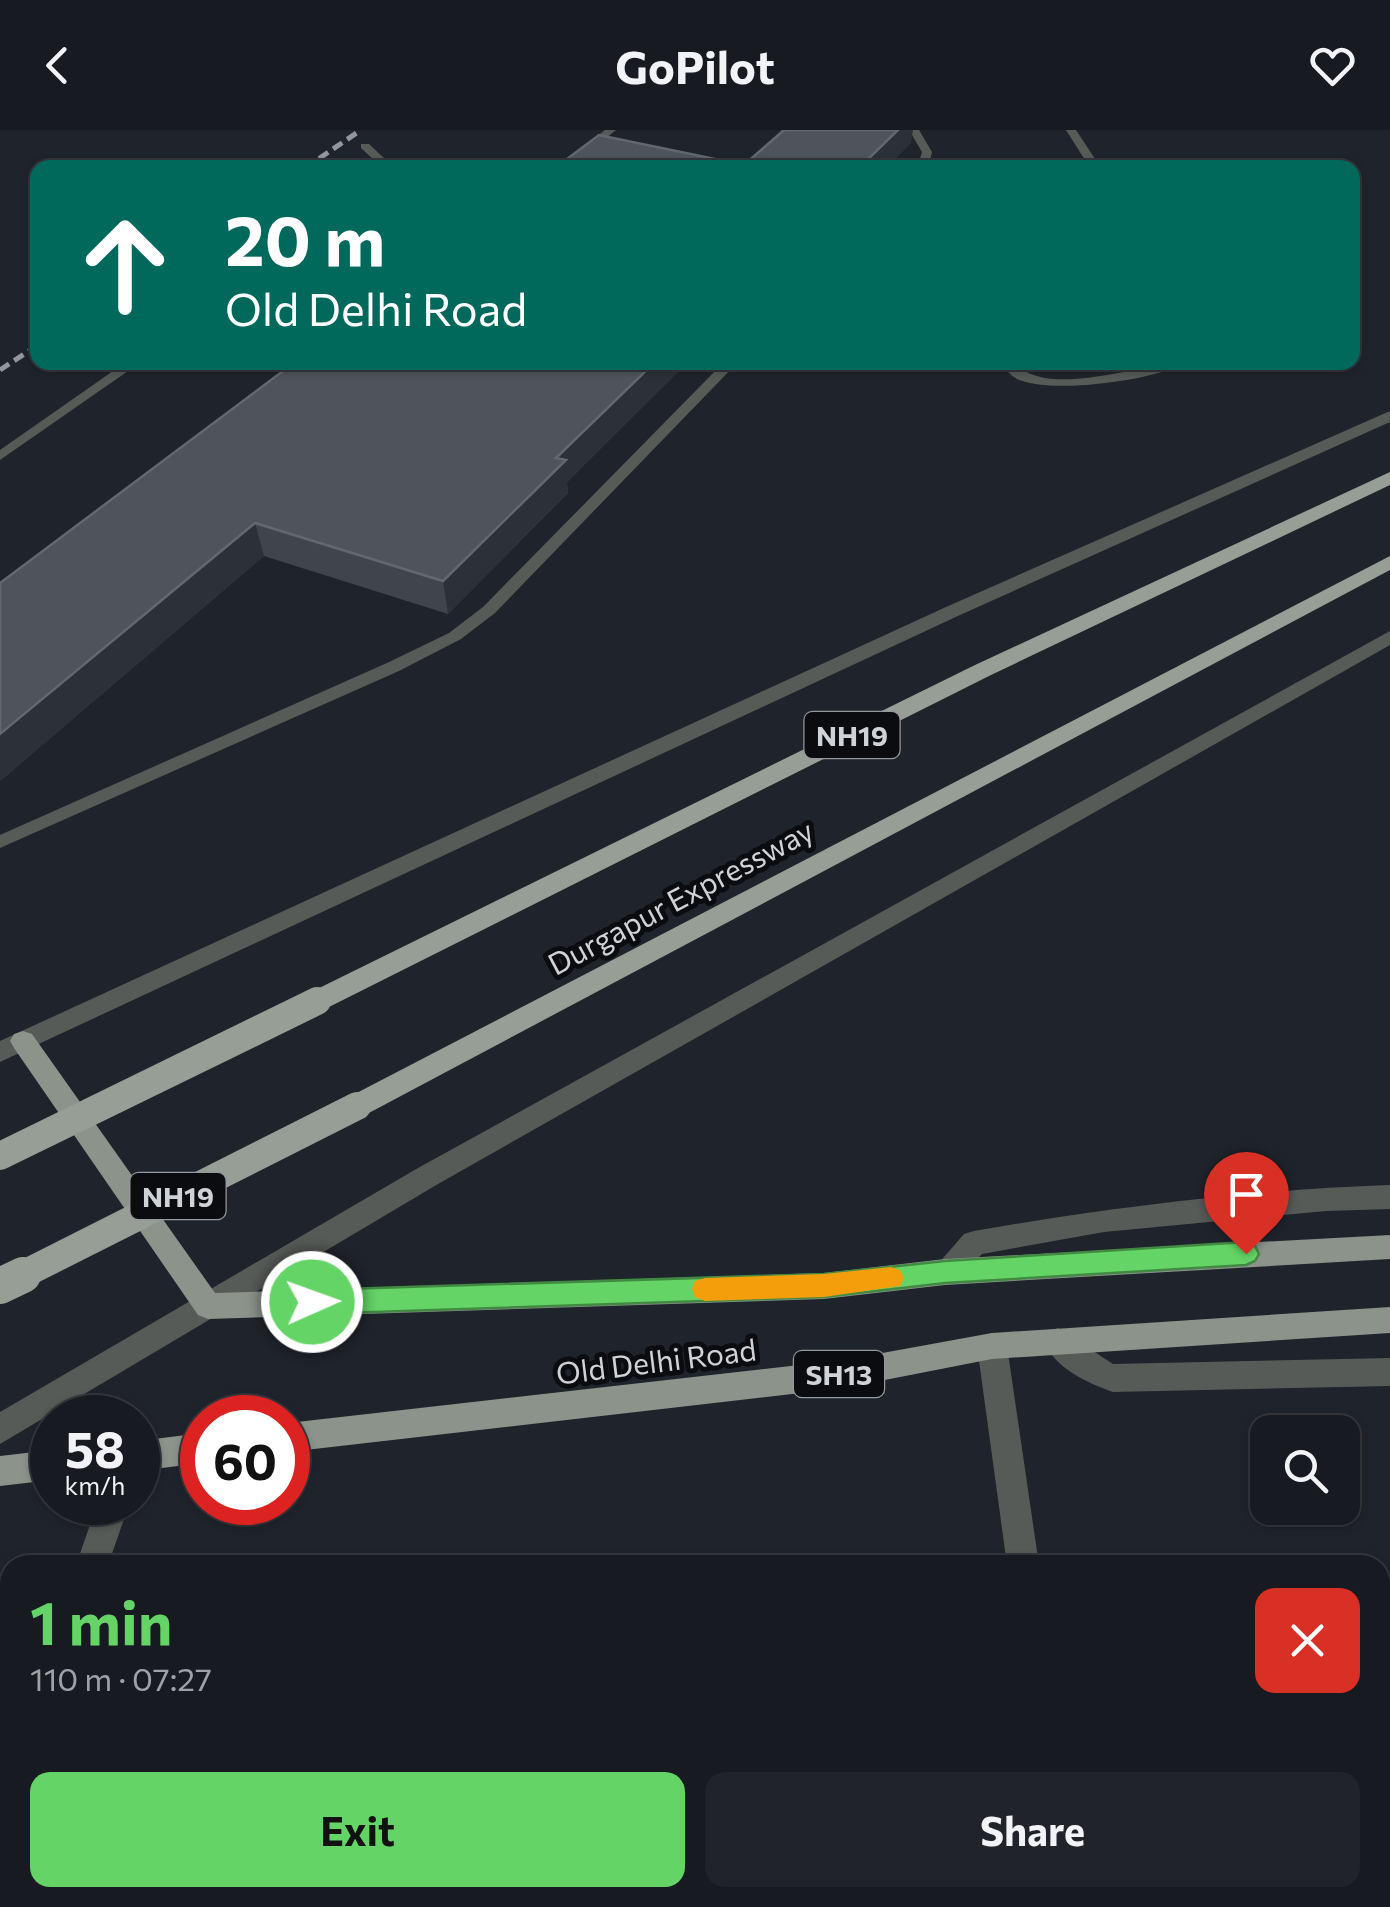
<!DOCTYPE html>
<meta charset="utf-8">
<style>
body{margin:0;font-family:Commissioner,sans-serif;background:#202329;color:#f1f3f6;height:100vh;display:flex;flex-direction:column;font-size:38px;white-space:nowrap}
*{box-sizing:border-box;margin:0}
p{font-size:32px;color:#9ea1a5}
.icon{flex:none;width:55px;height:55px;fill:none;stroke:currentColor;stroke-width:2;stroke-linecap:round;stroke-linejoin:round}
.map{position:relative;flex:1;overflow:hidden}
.panel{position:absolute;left:0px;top:1425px;width:1390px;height:352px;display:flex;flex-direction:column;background:#171a20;border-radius:30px 30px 0 0;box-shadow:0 2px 8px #0004,0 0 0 2px #36383e}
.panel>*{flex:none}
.hud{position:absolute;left:30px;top:30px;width:1330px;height:210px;border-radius:20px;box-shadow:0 2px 8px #0004,0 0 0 2px #36383e;background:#00695c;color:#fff;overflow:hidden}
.tools{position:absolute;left:1250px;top:1285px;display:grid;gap:20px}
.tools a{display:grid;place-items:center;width:110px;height:110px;border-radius:20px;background:#171a20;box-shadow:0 2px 8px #0004,0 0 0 2px #36383e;font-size:50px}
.speed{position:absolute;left:30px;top:1265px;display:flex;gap:20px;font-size:50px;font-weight:700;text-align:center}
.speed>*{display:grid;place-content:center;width:130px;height:130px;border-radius:50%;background:#171a20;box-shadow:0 2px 8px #0004,0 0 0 2px #36383e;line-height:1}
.speed small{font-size:25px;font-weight:400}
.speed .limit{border:15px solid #d22;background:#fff;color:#111}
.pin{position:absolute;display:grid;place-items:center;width:85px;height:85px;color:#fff;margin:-102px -42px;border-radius:50% 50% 50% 0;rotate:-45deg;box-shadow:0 0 10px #0007}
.pin .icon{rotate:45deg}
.me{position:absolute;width:110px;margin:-55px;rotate:88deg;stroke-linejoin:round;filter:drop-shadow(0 0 8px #0008)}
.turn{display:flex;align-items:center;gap:35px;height:210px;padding:0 30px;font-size:45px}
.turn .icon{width:130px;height:130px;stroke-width:2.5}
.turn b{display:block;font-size:70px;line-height:85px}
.round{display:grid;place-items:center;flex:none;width:105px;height:105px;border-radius:20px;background:#202329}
.headline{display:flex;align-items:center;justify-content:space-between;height:170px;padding:0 30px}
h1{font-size:60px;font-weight:700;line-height:75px;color:#65d467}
.action{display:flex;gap:20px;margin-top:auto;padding:20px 30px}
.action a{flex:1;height:115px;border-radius:20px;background:#65d467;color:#111;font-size:40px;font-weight:700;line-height:115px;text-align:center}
.action a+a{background:#202329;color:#f1f3f6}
header{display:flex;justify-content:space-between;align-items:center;height:130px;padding:0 30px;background:#171a20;font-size:45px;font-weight:700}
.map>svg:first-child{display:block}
</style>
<header><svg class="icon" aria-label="back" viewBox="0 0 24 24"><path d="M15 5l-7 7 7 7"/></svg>GoPilot<svg class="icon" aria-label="heart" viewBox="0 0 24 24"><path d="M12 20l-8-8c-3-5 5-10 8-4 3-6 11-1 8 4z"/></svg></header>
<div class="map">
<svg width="1390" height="1777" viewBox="0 0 1390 1777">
<rect width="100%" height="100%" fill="#1f232b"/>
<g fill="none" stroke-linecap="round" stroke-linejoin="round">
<g fill="#575b57" fill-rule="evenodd">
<polygon points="605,0 616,0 570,38 558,38"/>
<polygon points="909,0 919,0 932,22 928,38 917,38 922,22"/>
<polygon points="1066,0 1076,0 1101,38 1090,38"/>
<polygon points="361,14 369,14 386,30 386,38 376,38 377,33 361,18"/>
<polygon points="126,232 141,232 0,330 0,320"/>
<polygon points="724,232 738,232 495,483 461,509 399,541 0,718 0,705 387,533 449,503 483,477"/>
<path d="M1000,232H1014C1048,271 1143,232 1189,232C1155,250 1053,265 1017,249C1010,245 1005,239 1000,232Z"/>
</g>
<g fill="#575b57" fill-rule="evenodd">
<polygon points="992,1203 1002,1206 1007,1216 1039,1435 1007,1435 977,1216 982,1206"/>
<polygon points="98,1372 130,1372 108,1435 76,1435"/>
<polygon points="10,1654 10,1715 0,1719 0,1658"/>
<polygon points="1053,1768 1089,1768 1091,1777 1053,1777"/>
</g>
<g fill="#575b57" fill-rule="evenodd">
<polygon points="1390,281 1390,292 960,485 0,932 0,911 946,477"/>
<polygon points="1390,501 1390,515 438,1054 0,1314 0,1282 418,1038"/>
<path d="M1390,1055V1079L1326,1081L1104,1102L982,1124L955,1151L945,1155L935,1151L931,1142L964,1104L974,1101C1112,1077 1250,1060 1390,1055Z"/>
<path d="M1058,1198L1113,1234L1390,1228V1256L1113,1262C1087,1253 1055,1238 1043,1211L1048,1202Z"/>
</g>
<g fill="#8b938b" fill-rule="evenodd">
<polygon points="23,901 32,904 215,1163 824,1143 945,1129 1390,1105 1390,1129 945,1155 824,1169 208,1189 198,1185 14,918 10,911 14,904"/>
<polygon points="1390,1177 1390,1203 992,1229 844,1258 288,1322 288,1293 844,1230 992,1203"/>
<polygon points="202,1303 202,1333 138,1341 138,1311"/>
<polygon points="52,1320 52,1350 0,1356 0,1326"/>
</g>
<g fill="#969e95" fill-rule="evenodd">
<polygon points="1390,342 1390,355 991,545 327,878 317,881 307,878 303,871 307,864 975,535"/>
<polygon points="1390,426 1390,440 367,984 357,988 347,984 343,976 347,968"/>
</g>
<g stroke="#93979d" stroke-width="5" stroke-dasharray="11 6" stroke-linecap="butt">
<polyline points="305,38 361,0"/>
<polyline points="0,240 38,215"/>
</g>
<g stroke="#969e95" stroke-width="28">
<polyline points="0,1026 317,871"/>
<polyline points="18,1147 357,976"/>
</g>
<polyline stroke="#969e95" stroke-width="36" points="0,1156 23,1145"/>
</g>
<polygon fill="#40454d" points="295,232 688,232 567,352 568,363 448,484 264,426 0,651"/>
<g fill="#2c3139">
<polygon points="898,0 913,0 911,13 887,38 859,38"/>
<polygon points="655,232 688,232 567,352 568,363 448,484 443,451 556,328"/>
<polygon points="255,393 264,426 0,651 0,604"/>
<polygon points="530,1768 537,1768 536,1777 530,1777"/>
</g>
<g fill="#4f545c" stroke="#63686f" stroke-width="2.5">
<polygon points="784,0 898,0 859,38 555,38 599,5 744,35"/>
<polygon points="295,232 655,232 556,328 566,330 443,451 255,393 0,604 0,453"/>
<polygon points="260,1768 530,1768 530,1777 69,1777"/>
<polygon points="795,1768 1031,1768 1032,1777 795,1777"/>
</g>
<polygon fill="#65d467" stroke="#428a43" stroke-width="2.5" points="1246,1112 1255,1116 1259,1124 1255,1131 1246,1135 945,1153 824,1167 312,1184 303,1180 299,1172 303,1164 312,1160 824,1144 945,1131"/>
<polygon fill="#f59e0b" points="891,1137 900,1140 904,1148 900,1156 824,1167 705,1171 695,1167 692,1159 695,1151 705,1148 824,1144"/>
<g text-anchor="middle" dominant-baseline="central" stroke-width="10" stroke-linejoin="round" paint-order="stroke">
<g fill="#0a0c10" stroke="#94979b" stroke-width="2.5">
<rect x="804.5" y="582" width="95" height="46" rx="8"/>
<rect x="130.5" y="1043" width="95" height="46" rx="8"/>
<rect x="794" y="1221" width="90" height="46" rx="8"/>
</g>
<g font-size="28" font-weight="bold" fill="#cfd2d7">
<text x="852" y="605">NH19</text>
<text x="178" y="1066">NH19</text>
<text x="839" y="1244">SH13</text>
</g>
<g font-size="30" fill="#cfd2d7" stroke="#0a0c10">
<text transform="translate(680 766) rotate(-28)">Durgapur Expressway</text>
<text transform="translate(656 1230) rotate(-7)">Old Delhi Road</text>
</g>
</g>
</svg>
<div class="tools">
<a><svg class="icon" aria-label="search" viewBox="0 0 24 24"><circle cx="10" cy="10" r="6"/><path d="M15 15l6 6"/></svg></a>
</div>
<div class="speed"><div>58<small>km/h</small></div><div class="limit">60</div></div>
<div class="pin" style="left:1246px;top:1124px;background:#d93025"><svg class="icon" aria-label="arrive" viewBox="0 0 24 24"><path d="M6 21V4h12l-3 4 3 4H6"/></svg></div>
<svg class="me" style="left:312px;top:1172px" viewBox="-20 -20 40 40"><circle r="17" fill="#65d467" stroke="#fff" stroke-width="3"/><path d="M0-11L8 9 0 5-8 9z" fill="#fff"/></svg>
<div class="hud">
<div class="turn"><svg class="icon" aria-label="ahead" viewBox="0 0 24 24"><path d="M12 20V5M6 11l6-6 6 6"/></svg><div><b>20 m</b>Old Delhi Road</div></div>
</div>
<section class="panel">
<div class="headline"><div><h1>1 min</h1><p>110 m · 07:27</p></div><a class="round" style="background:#d93025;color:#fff"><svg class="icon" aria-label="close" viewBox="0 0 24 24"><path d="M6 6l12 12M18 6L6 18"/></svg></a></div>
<div class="action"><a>Exit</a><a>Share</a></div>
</section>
</div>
